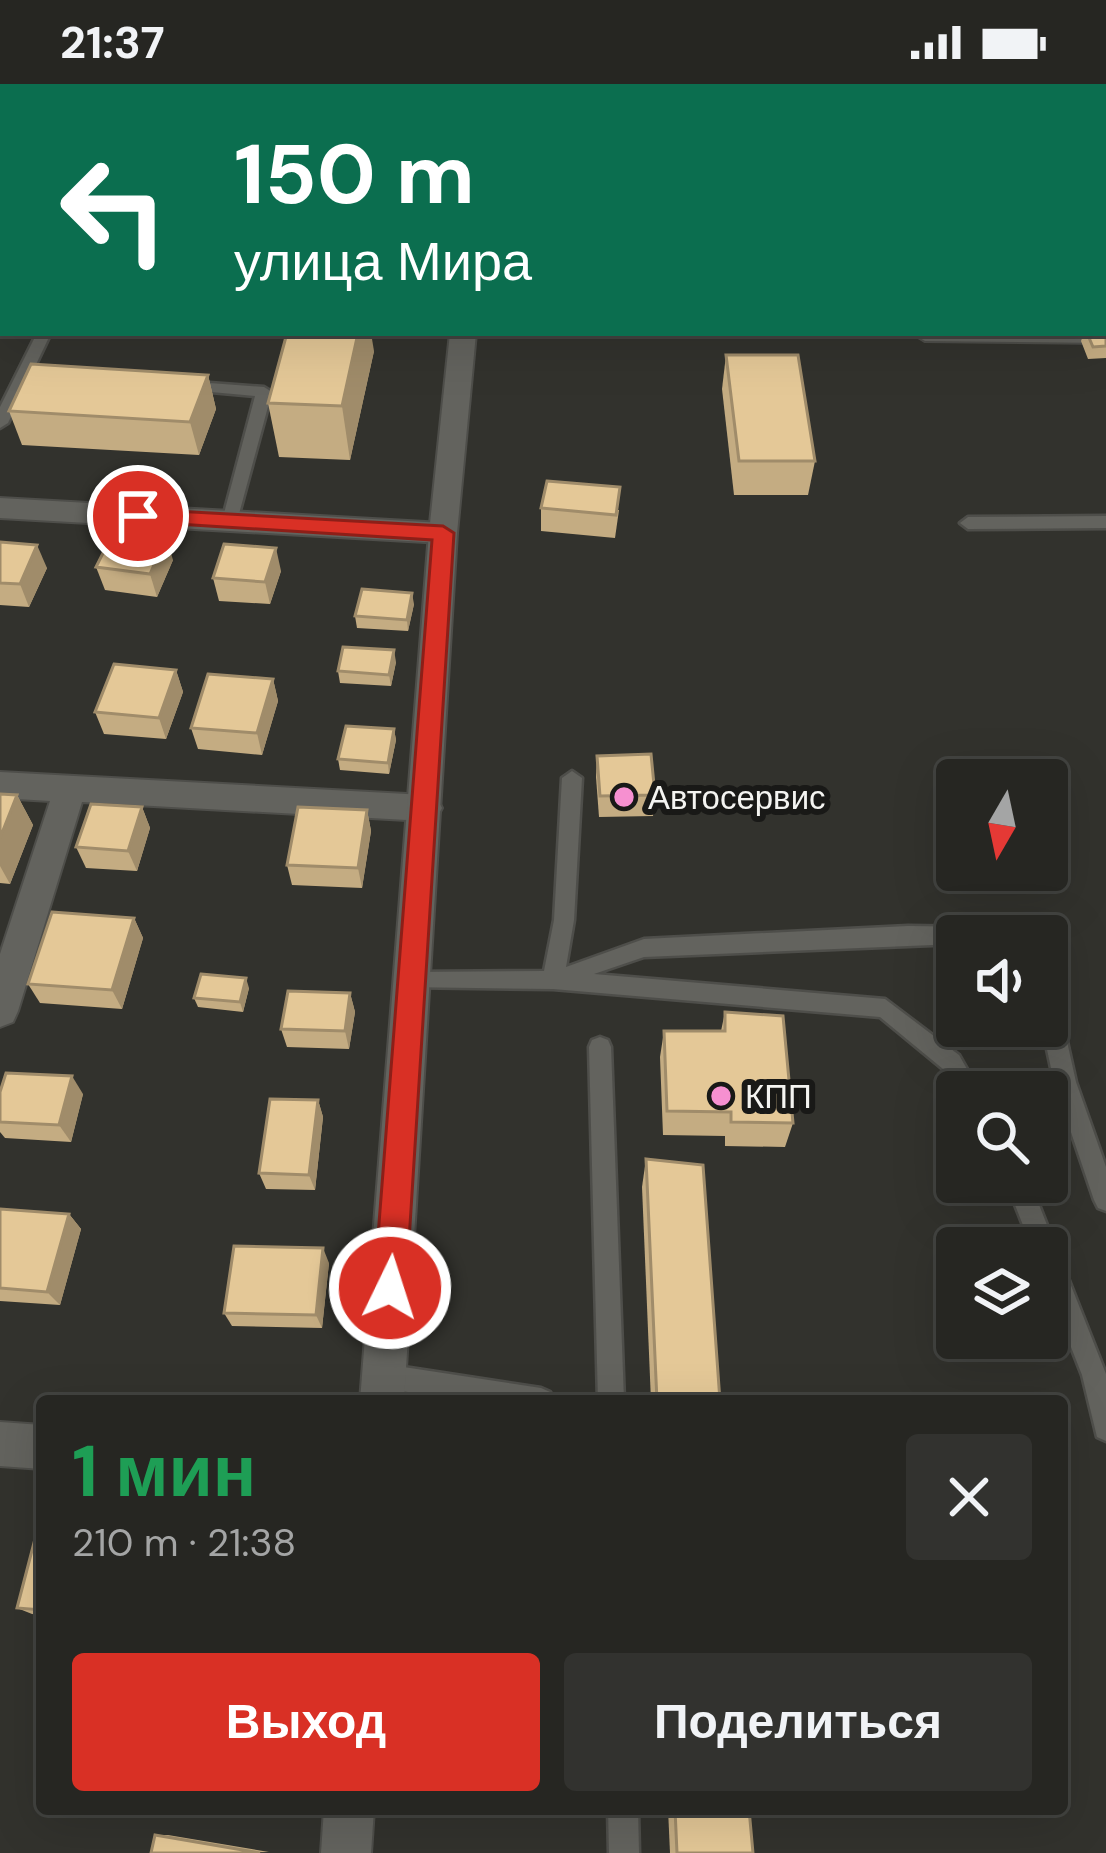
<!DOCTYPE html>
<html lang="ru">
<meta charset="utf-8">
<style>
body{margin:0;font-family:"DM Sans",sans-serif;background:#32322f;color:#f1f3f6;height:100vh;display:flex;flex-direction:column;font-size:45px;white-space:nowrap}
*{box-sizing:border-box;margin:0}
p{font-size:39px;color:#a4a5a5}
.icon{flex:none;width:66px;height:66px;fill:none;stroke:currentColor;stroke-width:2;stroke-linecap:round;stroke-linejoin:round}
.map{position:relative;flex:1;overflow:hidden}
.sheet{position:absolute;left:36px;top:1311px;width:1032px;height:420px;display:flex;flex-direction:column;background:#262622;border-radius:12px;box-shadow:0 12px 48px #0002,0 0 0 3px #424340}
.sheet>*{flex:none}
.hud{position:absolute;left:0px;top:0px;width:1107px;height:252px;box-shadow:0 12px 48px #0002,0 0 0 3px #424340;background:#0b6e4f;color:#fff;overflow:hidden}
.needle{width:78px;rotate:189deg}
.tools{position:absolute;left:936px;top:675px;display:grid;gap:24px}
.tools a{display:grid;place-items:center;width:132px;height:132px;border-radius:12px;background:#262622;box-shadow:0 12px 48px #0002,0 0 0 3px #424340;font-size:60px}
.pin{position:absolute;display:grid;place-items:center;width:102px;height:102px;color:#fff;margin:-51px;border:6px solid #fff;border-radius:50%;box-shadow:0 3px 12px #0007}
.me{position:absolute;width:132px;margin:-66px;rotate:4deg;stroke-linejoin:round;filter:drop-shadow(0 0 9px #0008)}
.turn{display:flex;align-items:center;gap:42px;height:252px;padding:0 36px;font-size:54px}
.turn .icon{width:156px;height:156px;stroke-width:2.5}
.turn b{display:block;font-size:84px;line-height:102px}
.round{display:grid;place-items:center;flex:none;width:126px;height:126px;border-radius:12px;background:#32322f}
.summary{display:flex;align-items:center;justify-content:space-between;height:204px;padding:0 36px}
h1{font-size:72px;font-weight:700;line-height:90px;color:#1e9e55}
.button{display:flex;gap:24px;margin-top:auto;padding:24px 36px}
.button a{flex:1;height:138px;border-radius:12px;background:#d93025;color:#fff;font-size:48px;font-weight:700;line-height:138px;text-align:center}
.button a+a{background:#32322f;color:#f1f3f6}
.status{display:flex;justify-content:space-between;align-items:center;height:84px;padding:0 60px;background:#262622;direction:ltr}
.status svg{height:33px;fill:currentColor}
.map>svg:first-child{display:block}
</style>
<div class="status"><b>21:37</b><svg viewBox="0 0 49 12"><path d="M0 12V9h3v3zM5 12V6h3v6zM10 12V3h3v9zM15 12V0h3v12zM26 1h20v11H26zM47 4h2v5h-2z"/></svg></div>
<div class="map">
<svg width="1106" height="1769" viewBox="0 0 1106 1769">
<rect width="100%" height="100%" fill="#32322d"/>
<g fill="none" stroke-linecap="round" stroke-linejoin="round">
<g stroke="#4e4e4a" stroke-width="5">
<g id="service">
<polygon points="37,249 51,249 8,339 0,344 0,323"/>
<polygon points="183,297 264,303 272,308 236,441 224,441 222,437 255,312 178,305 178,299"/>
<polygon points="1106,432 1106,444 968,445 960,439 968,433"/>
<polygon points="572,687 582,694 574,836 566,883 644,855 908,842 985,843 992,846 995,852 957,852 957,860 644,873 594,890 885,915 959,971 980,1008 957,1008 943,985 880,933 553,905 405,903 401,897 405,891 412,888 544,887 554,836 562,694"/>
<polygon points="1047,908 1055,911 1058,917 1076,998 1106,1083 1106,1127 1098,1124 1094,1116 1054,998 1042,942 1047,942"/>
<polygon points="600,953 608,956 611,963 624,1317 598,1317 589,963 592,956"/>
<polygon points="1006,1098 1030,1098 1106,1290 1106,1357 1097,1353 1082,1291 1047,1202 1047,1164 1032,1164"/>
<polygon points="384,1280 541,1304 550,1308 554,1317 462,1317 384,1304 375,1301 372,1292 375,1283"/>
<polygon points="608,1725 638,1725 639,1769 609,1769"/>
</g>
</g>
<g stroke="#4e4e4a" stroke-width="4">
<g id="minor">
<rect x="0" y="113" width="3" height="14"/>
<polygon points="1104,243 1106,259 925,257 912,249 1104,249"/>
<polygon points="0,414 443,439 457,449 443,459 0,434"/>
<polygon points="0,688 425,711 437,715 442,724 437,733 425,737 82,718 18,927 13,938 0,943 0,870 50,717 0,714"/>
<polygon points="324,1725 374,1725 371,1769 321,1769"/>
</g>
</g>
<g stroke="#4e4e4a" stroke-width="4">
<g id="tertiary">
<rect x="483" y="0" width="22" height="3"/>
<polygon points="450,249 476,249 457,449 404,1317 360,1317 429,449"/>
<polygon points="0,1338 42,1341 42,1385 0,1382"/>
</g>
</g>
<use href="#service" fill="#63635e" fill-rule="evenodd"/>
<use href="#minor" fill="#63635e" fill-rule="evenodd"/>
<use href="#tertiary" fill="#63635e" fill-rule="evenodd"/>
</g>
<g fill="#c4ac82">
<polygon points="322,0 435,0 434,3 323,3"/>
<rect x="0" y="10" width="3" height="91"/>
<polygon points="1106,244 1106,274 1088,275 1081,257 1084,249 1104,249"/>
<polygon points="374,267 350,376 279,373 268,319"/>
<polygon points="726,271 815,377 808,411 734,411 722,305"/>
<polygon points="208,291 216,325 199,371 22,361 9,327"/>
<polygon points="541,424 619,426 615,454 541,447"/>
<polygon points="0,458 47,484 29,523 0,521"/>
<polygon points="173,476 157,513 105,506 96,483"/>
<polygon points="281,487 270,520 219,517 213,494"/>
<polygon points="414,520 408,547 357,544 355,532"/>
<polygon points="396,578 391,602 340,599 338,587"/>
<polygon points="176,586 183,608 166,655 104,650 95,628"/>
<polygon points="273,595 278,617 262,671 198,665 191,644"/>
<polygon points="394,645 396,656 389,690 340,686 338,675"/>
<polygon points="597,672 655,711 653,732 599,733 596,693"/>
<polygon points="0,710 17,711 33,741 10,800 0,799"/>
<polygon points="142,723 150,744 137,787 86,784 76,763"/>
<polygon points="367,726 371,747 362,804 292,801 287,781"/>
<polygon points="134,834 143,854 122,925 40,919 28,900"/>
<polygon points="249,904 243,928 198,923 194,914"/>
<polygon points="350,909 355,928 349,965 287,963 281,945"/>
<polygon points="725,928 793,1039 785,1063 725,1062 725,1052 663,1051 660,973 664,947 721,947"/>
<polygon points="0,1008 83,1010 71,1058 5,1054 0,1048"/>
<polygon points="318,1016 323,1033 315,1106 266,1105 259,1089"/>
<polygon points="646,1075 720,1317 651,1317 642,1103"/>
<polygon points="0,1125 69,1130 81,1145 60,1221 0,1217"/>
<polygon points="329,1179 322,1244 232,1242 224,1229"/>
<polygon points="42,1451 42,1531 32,1530 17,1524"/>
<polygon points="668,1725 749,1725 753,1769 670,1769"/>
<polygon points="156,1751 168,1751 269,1768 151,1769"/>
</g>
<g fill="#a08c6a">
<polygon points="794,0 842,0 841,3 789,3"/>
<polygon points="3,153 3,245 0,251 0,158"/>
<polygon points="358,249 371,249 374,267 350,376 342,322"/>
<polygon points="208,291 216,325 199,371 190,338"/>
<polygon points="166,453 173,476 157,513 150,490"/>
<polygon points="37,461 47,484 29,523 20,500"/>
<polygon points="276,464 281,487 270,520 265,498"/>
<polygon points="412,509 414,520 408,547 407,536"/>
<polygon points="394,566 396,578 391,602 389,591"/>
<polygon points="176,586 183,608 166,655 159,634"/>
<polygon points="273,595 278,617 262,671 257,649"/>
<polygon points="394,645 396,656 389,690 388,679"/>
<polygon points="17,711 33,741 10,800 0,782 0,754"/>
<polygon points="142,723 150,744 137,787 128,767"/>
<polygon points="367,726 371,747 362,804 358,784"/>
<polygon points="134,834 143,854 122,925 112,906"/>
<polygon points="246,894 249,904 243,928 240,918"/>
<polygon points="350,909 355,928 349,965 345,947"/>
<polygon points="72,992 83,1010 71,1058 59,1041"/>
<polygon points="318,1016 323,1033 315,1106 309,1091"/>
<polygon points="69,1130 81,1145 60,1221 47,1208"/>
<polygon points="323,1164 329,1179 322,1244 316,1231"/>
</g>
<g fill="#e4c897" stroke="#a08c6a" stroke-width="3">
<polygon points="377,0 427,0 426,3 376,3"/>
<polygon points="581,0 794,0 789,3 576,3"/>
<rect x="0" y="10" width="3" height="37"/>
<polygon points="0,127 3,128 3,153 0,158"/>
<polygon points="1104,244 1106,244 1106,262 1093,263 1087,249 1104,249"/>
<polygon points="287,249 358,249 342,322 268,319"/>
<polygon points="726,271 798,271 815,377 739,377"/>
<polygon points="31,280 208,291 190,338 9,327"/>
<polygon points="547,397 620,403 616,431 541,424"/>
<polygon points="114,447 166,453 150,490 96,483"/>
<polygon points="0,458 37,461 20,500 0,499"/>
<polygon points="224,460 276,464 265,498 213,494"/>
<polygon points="362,505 412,509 407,536 355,532"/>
<polygon points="343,563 394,566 389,591 338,587"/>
<polygon points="114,580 176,586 159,634 95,628"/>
<polygon points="208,590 273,595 257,649 191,644"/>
<polygon points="346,642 394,645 388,679 338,675"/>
<polygon points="651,670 655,711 600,712 597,672"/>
<polygon points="0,710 17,711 0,754"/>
<polygon points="91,720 142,723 128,767 76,763"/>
<polygon points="298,723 367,726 358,784 287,781"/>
<polygon points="52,828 134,834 112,906 28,900"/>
<polygon points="201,890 246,894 240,918 194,914"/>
<polygon points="288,907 350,909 345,947 281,945"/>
<polygon points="725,928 783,932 793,1039 731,1038 731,1028 667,1027 664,947 725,947"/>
<polygon points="6,989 72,992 59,1041 0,1038 0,1008"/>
<polygon points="270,1015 318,1016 309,1091 259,1089"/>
<polygon points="646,1075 703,1081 720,1317 657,1317"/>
<polygon points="0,1125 69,1130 47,1208 0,1204"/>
<polygon points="234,1162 323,1164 316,1231 224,1229"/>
<polygon points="36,1451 42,1451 42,1526 17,1524"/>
<polygon points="675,1725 749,1725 753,1769 677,1769"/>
<polygon points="155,1751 260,1769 151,1769"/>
</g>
<polygon fill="#d93025" stroke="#8d1f18" stroke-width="3" points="138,425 443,442 454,449 406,1204 401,1215 390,1220 379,1215 374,1204 432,456 130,437 127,432"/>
<g fill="#f690d0" stroke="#191917" stroke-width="4.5">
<circle cx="624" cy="713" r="12"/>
<circle cx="721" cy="1012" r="12"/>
</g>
<g text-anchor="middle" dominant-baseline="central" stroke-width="12" stroke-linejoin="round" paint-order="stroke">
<g font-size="33" fill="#f4f4f1" stroke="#191917" text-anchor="start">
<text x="648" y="713">Автосервис</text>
<text x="745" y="1012">КПП</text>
</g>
</g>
</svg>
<div class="tools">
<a><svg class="needle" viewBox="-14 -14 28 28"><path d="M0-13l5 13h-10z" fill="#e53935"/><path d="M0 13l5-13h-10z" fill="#a4a5a5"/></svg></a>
<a><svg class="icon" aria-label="sound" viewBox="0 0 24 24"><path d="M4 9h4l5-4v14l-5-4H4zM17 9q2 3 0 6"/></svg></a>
<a><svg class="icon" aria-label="search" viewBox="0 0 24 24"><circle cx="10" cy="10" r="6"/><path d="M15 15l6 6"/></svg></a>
<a><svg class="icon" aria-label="layers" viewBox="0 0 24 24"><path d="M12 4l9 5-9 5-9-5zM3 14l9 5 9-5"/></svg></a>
</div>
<div class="pin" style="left:138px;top:432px;background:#d93025"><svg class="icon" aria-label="arrive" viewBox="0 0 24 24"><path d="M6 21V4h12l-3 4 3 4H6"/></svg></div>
<svg class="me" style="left:390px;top:1204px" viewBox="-20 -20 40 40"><circle r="17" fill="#d93025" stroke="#fff" stroke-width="3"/><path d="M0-11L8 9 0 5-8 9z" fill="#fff"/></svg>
<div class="hud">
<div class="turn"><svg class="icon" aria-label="left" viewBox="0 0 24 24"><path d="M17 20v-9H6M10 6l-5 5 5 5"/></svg><div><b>150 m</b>улица Мира</div></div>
</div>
<section class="sheet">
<div class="summary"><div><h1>1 мин</h1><p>210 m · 21:38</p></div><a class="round"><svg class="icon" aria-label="close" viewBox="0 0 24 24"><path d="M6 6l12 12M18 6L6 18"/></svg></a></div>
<div class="button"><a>Выход</a><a>Поделиться</a></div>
</section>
</div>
